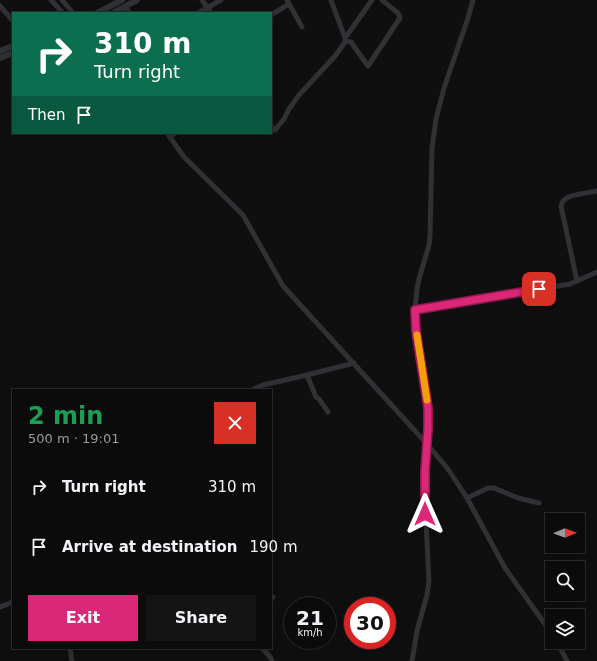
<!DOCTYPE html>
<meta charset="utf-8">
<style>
body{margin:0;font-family:"DejaVu Sans",sans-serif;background:#141415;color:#f1f3f6;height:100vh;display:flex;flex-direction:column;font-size:15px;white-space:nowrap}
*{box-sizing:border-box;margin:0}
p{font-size:13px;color:#9a9b9d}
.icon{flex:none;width:22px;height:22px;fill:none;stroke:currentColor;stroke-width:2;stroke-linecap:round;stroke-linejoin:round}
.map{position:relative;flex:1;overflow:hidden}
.sheet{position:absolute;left:12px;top:389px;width:260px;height:260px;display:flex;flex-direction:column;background:#0b0b0c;border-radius:0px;box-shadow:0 2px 10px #0003,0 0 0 1px #2b2b2d}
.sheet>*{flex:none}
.guide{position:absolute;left:12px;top:12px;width:260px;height:122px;border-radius:0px;box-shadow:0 2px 10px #0003,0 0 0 1px #2b2b2d;background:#0b6e4f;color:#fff;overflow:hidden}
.needle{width:26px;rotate:89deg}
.fabs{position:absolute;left:545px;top:513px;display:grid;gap:8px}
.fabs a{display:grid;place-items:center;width:40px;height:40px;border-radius:0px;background:#0b0b0c;box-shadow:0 2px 10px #0003,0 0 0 1px #2b2b2d;font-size:20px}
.speed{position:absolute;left:284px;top:597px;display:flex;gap:8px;font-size:20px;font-weight:700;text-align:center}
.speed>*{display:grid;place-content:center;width:52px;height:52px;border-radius:50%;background:#0b0b0c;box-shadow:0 2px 10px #0003,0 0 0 1px #2b2b2d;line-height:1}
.speed small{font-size:10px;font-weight:400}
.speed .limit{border:6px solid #d22;background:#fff;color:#111}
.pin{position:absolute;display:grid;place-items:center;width:34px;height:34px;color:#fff;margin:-17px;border-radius:8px;box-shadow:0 2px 6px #0006}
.me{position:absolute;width:44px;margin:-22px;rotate:0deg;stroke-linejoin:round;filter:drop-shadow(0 0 3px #0008)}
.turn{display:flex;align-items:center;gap:14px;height:84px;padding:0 16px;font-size:18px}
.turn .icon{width:52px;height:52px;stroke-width:2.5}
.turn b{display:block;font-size:28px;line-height:34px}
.then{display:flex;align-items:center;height:38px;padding:0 16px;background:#0003;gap:8px;font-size:15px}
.round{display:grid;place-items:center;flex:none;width:42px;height:42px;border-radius:0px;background:#141415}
.head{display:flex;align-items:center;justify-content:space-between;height:68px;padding:0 16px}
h1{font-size:24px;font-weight:700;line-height:30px;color:#1e9e55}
.action{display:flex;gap:8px;margin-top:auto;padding:8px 16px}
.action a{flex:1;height:46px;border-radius:0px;background:#db2777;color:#fff;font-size:16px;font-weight:700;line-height:46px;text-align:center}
.action a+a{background:#141415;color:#f1f3f6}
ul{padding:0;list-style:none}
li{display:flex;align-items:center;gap:12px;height:60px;padding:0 16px}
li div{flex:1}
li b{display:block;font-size:15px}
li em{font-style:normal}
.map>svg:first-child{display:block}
</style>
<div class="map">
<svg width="597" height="661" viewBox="0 0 597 661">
<rect width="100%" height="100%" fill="#0f0f10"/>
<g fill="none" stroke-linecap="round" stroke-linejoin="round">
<g stroke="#303135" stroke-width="5">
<polyline points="51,0 63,13"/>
<polyline points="62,0 73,13"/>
<polyline points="202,0 211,13"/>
<polyline points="287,0 302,27"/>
<polyline points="0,6 13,21"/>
<polyline points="125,7 130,13"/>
<polyline points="198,13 221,0"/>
<polyline points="271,15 289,4"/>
<polyline points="345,38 372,0"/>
<polyline points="345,41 351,42 353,45 368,66 400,18 399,15 398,13 382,0"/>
<polyline points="271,126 275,130 284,119 289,109 299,95 335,56 345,42 345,38 331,0"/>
<polyline points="167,133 184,157 243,215 283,286 427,444 448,469 467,498 505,568 552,634"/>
<polyline points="170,137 175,133"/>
<path d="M577,281L561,206C562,202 563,200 567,198C572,194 590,193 597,191"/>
<polyline points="415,310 570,284 597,272"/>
<polyline points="307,375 316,397 319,399 328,412"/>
<polyline points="254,389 263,385 307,375 354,363"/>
<polyline points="467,498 488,488 494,488 518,498 539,503"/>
<polyline points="271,599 273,597"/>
<polyline points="0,607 13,602"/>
<polyline points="557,642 567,661"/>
<polyline points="70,648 72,661"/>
<polyline points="262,648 271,658 272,661"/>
<polyline points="412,661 417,631 427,595 429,581 425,503 425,471 428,429 428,408 416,331 415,310 417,289 419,279 429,245 430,236 432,148 436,119 444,88 468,18 473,0"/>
</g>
<g stroke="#303135" stroke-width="6">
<polyline points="97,13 122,0"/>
<polyline points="113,13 137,0"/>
<polyline points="0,51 13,46"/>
<polyline points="0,58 13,53"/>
</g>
</g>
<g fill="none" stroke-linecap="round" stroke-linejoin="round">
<g stroke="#8e194d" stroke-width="10">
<polyline id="route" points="425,514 425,471 428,429 428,408 416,331 415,310 539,289"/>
</g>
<use href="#route" stroke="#db2777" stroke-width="7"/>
<polyline stroke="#f59e0b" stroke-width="7" points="417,335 427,400"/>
</g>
</svg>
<div class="fabs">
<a><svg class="needle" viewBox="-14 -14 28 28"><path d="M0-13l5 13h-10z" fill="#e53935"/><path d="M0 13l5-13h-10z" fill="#9a9b9d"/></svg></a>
<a><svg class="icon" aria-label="search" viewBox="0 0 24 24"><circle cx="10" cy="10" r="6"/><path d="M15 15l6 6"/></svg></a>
<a><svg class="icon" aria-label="layers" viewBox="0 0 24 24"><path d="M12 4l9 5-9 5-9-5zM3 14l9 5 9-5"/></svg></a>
</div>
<div class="speed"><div>21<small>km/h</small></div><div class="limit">30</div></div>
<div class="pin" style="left:539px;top:289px;background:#d93025"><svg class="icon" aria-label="arrive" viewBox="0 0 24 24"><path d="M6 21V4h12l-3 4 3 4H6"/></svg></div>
<svg class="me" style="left:425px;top:514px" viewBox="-20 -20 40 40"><path d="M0-17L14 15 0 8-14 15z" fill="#db2777" stroke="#fff" stroke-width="4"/></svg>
<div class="guide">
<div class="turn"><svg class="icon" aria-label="right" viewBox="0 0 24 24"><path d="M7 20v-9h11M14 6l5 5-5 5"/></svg><div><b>310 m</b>Turn right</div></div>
<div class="then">Then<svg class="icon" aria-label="arrive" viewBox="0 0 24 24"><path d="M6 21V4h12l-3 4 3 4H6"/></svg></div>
</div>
<section class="sheet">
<div class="head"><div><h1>2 min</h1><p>500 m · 19:01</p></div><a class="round" style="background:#d93025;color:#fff"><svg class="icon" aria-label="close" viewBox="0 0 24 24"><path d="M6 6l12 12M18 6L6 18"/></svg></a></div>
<ul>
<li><svg class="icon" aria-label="right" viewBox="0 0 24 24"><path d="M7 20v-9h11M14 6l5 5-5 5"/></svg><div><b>Turn right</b></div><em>310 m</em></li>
<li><svg class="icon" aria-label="arrive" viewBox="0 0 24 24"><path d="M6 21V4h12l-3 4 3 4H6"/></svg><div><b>Arrive at destination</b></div><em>190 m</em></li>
</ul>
<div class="action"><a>Exit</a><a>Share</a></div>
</section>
</div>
